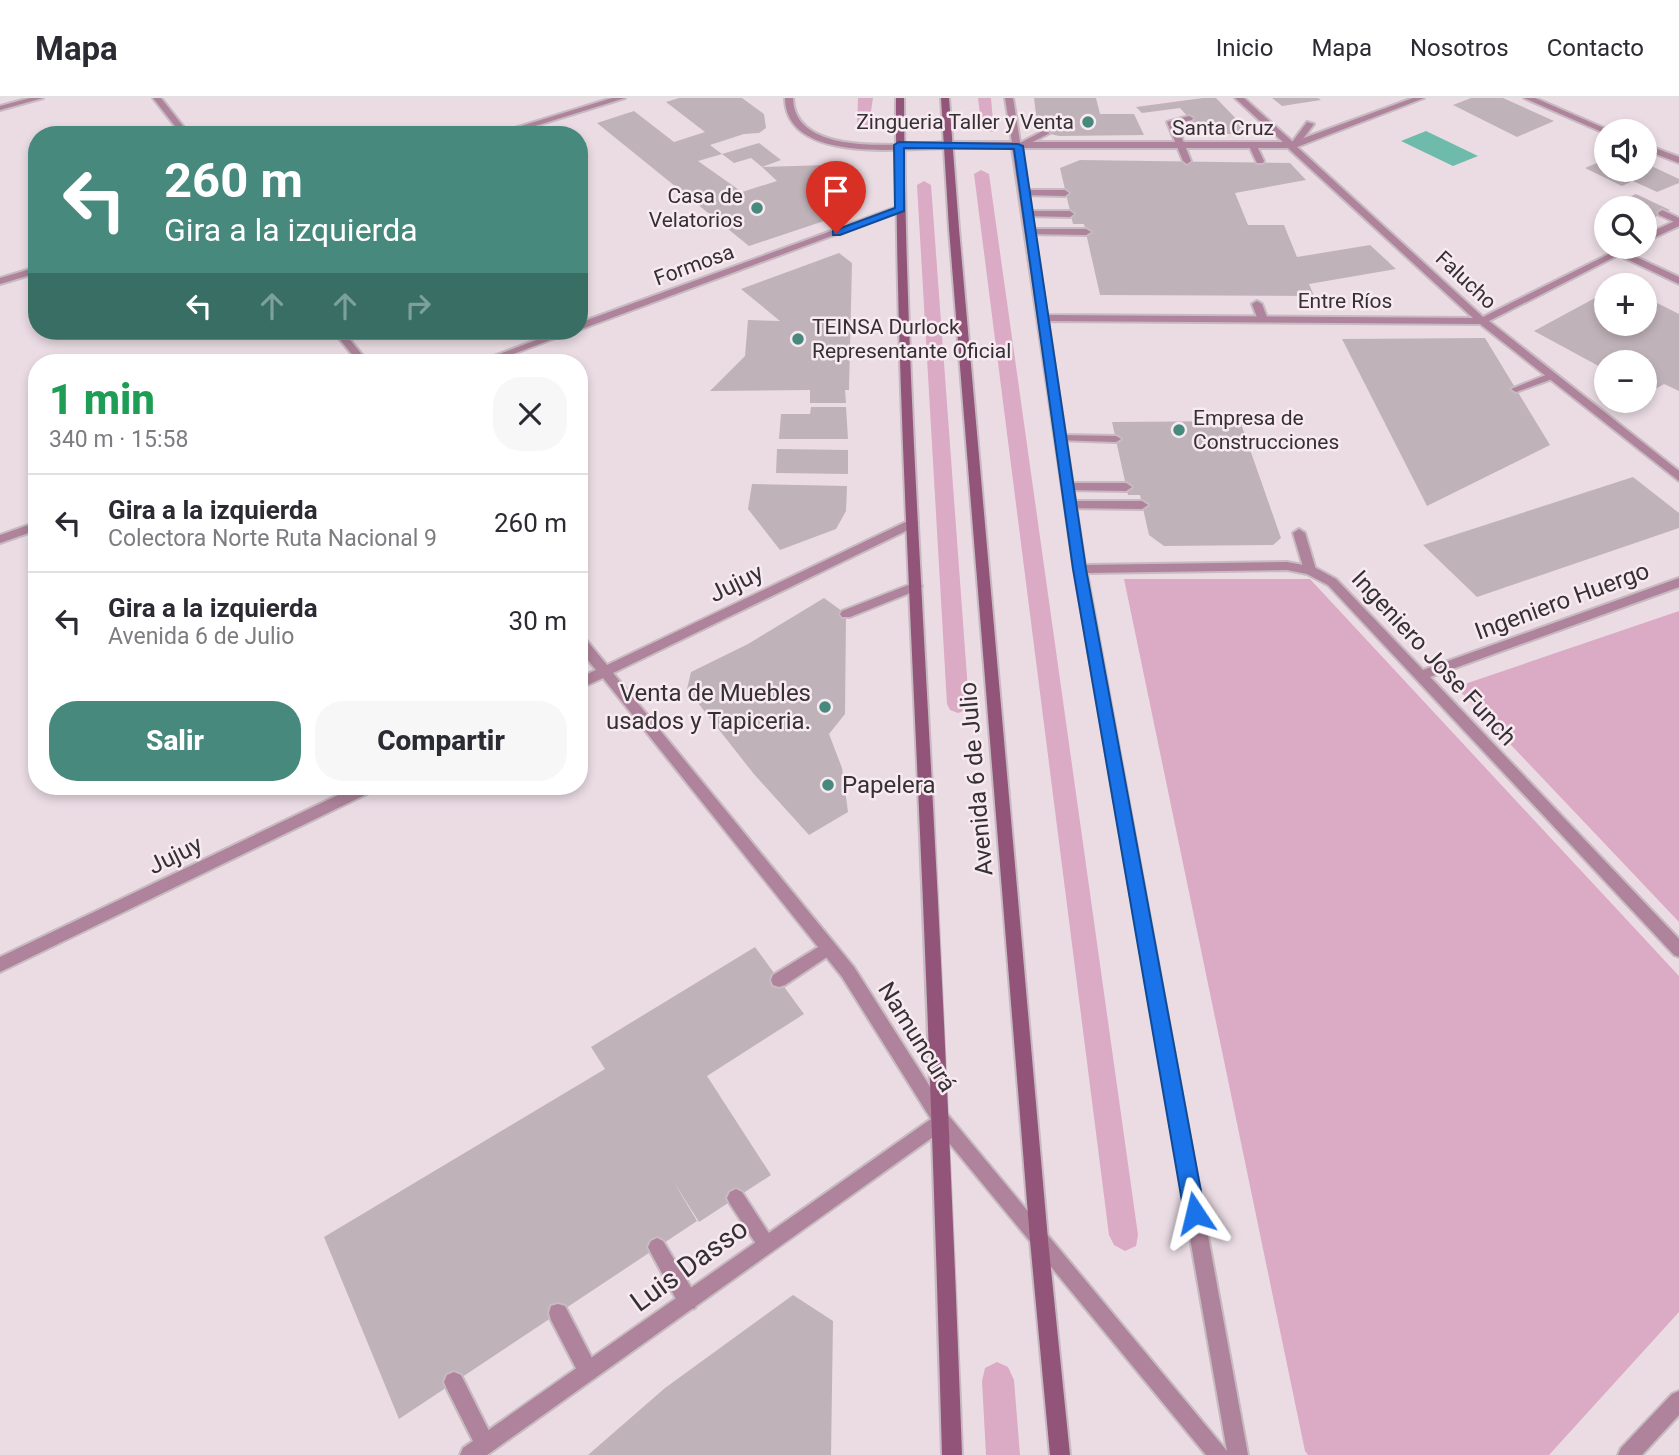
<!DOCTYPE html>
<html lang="es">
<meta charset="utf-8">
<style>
body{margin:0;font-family:Roboto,sans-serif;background:#f7f7f7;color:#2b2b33;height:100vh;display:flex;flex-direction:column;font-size:26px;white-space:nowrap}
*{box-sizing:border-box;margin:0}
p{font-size:23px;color:#7c7c81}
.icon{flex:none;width:38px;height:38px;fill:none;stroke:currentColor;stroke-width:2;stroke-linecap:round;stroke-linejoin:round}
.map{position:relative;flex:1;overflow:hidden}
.panel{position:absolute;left:28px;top:256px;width:560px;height:441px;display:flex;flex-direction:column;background:#fff;border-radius:28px;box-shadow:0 4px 10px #0003}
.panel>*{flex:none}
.top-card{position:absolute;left:28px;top:28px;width:560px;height:214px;border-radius:28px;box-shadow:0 4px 10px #0003;background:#478a7d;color:#fff;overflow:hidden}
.buttons{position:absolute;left:1594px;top:21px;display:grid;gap:14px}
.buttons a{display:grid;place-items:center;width:63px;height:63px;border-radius:50%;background:#fff;box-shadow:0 4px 10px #0003;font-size:35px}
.pin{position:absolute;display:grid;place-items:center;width:60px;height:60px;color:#fff;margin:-72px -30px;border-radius:50% 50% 50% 0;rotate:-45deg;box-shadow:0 0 7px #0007}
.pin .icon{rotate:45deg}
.me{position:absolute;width:77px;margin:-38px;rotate:350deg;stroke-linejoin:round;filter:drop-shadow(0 0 5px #0008)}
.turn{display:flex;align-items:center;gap:24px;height:147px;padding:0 21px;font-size:32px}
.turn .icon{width:91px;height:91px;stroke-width:2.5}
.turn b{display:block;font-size:49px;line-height:60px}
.lanes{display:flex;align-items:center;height:66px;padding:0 21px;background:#0003;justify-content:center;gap:35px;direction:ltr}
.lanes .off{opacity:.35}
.round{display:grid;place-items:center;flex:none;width:74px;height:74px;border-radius:28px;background:#f7f7f7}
.headline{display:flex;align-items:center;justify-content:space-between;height:119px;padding:0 21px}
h1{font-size:42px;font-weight:800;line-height:52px;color:#1e9e55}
.button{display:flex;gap:14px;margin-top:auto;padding:14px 21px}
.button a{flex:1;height:80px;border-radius:28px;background:#478a7d;color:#fff;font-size:28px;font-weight:800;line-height:80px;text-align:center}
.button a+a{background:#f7f7f7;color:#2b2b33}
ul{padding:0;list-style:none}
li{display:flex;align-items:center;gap:21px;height:98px;padding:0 21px;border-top:2px solid #e1e1e2}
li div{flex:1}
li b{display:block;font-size:26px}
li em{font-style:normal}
header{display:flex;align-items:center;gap:42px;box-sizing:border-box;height:98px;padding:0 35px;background:#fff;border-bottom:2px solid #e1e1e2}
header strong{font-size:33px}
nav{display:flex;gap:38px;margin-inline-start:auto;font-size:24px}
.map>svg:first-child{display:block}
</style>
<header>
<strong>Mapa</strong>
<nav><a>Inicio</a><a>Mapa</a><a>Nosotros</a><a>Contacto</a></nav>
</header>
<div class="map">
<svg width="1679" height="1357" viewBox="0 0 1679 1357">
<rect width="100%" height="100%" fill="#ebdce4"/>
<g fill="#dbabc5">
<polygon points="858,0 873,0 868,33 857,31"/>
<polygon points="978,0 991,0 994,34 982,32"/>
<polygon points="981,72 989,76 1138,1137 1136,1148 1125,1153 1114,1147 1109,1137 974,76"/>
<polygon points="924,83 931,87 969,606 966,612 958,615 950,612 947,606 917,87"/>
<polygon points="1124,481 1310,481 1679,878 1679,1214 1549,1357 1308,1357 1305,1353"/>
<polygon points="1679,513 1679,824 1456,589"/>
<polygon points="997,1264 1008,1269 1014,1282 1020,1357 986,1357 982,1283 985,1270"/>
</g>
<polygon fill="#6fbbab" points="1426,33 1478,58 1453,68 1401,43"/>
<g fill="#c0b2b9">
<polygon points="679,0 742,0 764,16 766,30 759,35 744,36 710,47 722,56 698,63 742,94 777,83 762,69 827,67 846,81 852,102 827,122 749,148 597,25 634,13 674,44 705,34 666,4"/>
<polygon points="1034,0 1096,0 1100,16 1134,16 1144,37 1059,38 1046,35 1038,32"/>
<polygon points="1203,0 1216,0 1246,31 1242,36 1212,36 1206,29 1198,30 1180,10 1142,15 1136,9"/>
<polygon points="1272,0 1318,0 1321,2 1282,8"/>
<polygon points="1471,0 1503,0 1554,23 1517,39 1453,7"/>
<polygon points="759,45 781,62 762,69 751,60 734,65 722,56"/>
<polygon points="1606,61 1606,72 1645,72 1645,65 1679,81 1679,85 1657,94 1633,83 1622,88 1585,70"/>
<polygon points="1080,62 1290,65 1306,82 1235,95 1248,127 1284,127 1297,159 1370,147 1396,171 1309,186 1314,198 1100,197 1084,126 1073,126 1060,70"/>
<polygon points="1636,96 1670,112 1655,119 1645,114 1645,110 1637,110 1621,102"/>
<polygon points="839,155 852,165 849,292 845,292 846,305 810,305 810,292 710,293 745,258 748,222 780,223 741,191"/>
<polygon points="1606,194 1606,226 1645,226 1645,199 1679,216 1679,293 1664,286 1649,295 1645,293 1645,264 1606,264 1606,272 1534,233"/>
<polygon points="1485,240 1550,347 1427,408 1342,241"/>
<polygon points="811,309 846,309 848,341 779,341 781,316 810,316"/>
<polygon points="1240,323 1281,440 1273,447 1164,448 1149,437 1140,397 1128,397 1112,324"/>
<polygon points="777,351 848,352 848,376 776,375"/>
<polygon points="1633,379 1679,415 1679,430 1477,499 1423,447"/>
<polygon points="752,386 847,388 846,413 836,431 780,452 748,411"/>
<polygon points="824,500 846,516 845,616 829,636 842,670 848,714 809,737 753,675 687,591 691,574 748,546"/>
<polygon points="755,849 804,916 707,978 771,1077 699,1124 672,1081 697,1123 399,1321 324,1139 605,971 591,949"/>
<polygon points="793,1197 833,1223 831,1357 588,1357 665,1290"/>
</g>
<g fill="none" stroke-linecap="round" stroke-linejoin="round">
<g stroke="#c7bac1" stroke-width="4">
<g id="service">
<polygon points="1189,18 1193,20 1192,22 1176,25 1191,63 1187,66 1183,63 1167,24"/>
<polygon points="1307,24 1314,26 1297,49 1291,49 1290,47"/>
<polygon points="1043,33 1050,35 1021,50 1014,48"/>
<polygon points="1250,46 1256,46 1264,63 1263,65 1257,65 1249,48"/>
<polygon points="1025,92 1065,92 1069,95 1065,98 1022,97 1022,93"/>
<polygon points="1662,112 1679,120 1679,126 1659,117 1658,115"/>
<polygon points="1028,113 1070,113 1074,116 1070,119 1025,118 1025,114"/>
<polygon points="1031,131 1086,131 1091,134 1086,137 1028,136 1026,134"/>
<polygon points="1619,151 1679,179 1679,186 1616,156 1616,152"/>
<polygon points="1257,203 1262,206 1268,222 1267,224 1258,222 1252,206"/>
<polygon points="1551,275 1556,278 1555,280 1516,294 1511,291"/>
<polygon points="1060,337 1116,338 1121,341 1116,344 1056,342 1055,340"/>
<polygon points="1068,385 1126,385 1132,389 1126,393 1064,392 1064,386"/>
<polygon points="1070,403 1142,403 1148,407 1142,411 1066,410 1066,404"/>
<polygon points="1299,431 1305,435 1316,472 1314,475 1306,475 1304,472 1293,435"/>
<polygon points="916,484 922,488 920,491 850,519 842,519 840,516 842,513"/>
<polygon points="828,843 833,845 836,850 833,855 785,887 779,889 773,887 771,882 773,877"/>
<polygon points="736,1091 742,1094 772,1140 775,1146 772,1152 766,1155 760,1152 730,1106 727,1100 730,1094"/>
<polygon points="657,1140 663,1143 695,1196 697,1203 695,1210 688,1212 681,1210 651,1155 648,1149 651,1143"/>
<polygon points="558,1206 565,1208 595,1266 598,1273 595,1280 588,1283 581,1280 551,1222 549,1215 551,1208"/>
<polygon points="454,1274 461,1277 492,1339 495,1346 492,1353 485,1356 478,1353 447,1291 444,1284 447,1277"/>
</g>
</g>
<g stroke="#c7bac1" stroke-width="4">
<g id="minor">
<polygon points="30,0 43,0 0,12 0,8"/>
<polygon points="153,0 161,0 190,37 182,37"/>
<polygon points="612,0 625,0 506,37 492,37"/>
<path d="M1005,0H1013L1020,44H1283L1235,0H1244L1293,44L1413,0H1424L1297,49L1483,219L1623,149H1634L1489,223L1679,373V383L1480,226L1048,223L1085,467L1287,464L1314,469L1336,481L1423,572L1679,480V489L1430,579L1679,841V859L1674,857L1328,487L1307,476L1287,472L1087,475L1248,1357H1206L940,1034L487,1357H460L463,1350L931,1021L842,879L603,580L579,591V580L596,572L579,551V537L584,539L607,567L912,421L918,425L916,428L613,575L854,869L948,1017L1227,1353L1074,471L1012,50H949L945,47L949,44H1012ZM1021,50H1288L1473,220L1047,217Z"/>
<polygon points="897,109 904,111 579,232 579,225"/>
<polygon points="1679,121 1679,128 1645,144 1645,137"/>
<polygon points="37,169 37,175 0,186 0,180"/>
<polygon points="333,233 343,233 368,264 358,264"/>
<polygon points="560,233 574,233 492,264 478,264"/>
<polygon points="37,424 37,432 0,445 0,437"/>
<polygon points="357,688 377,688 375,692 0,874 0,859"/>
<polygon points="1679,1293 1679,1317 1642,1357 1618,1357 1621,1350 1672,1296"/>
</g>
</g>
<g stroke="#c7bac1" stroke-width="4">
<g id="tertiary">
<path d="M785,0H793C794,62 909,45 949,44L953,47L949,50C906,50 786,67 785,0Z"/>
<polygon points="1524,0 1535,0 1611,33 1604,35"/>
<polygon points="1645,46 1679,59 1679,65 1645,52"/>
</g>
</g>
<g stroke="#c7bac1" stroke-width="4">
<g id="secondary">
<path d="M896,0H904C905,230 920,459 932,689C944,911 954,1134 962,1357H942C936,1134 928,912 918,689C908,459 895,230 896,0Z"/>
<polygon points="941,0 949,0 959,131 1048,1142 1070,1357 1050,1357 1030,1142 949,131"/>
</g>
</g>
<use href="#service" fill="#ae839b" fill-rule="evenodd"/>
<use href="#minor" fill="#ae839b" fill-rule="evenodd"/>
<use href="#tertiary" fill="#ae839b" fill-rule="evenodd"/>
<use href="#secondary" fill="#925479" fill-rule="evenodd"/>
</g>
<polygon fill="#1a73e8" stroke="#114b97" stroke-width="2" points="899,44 1018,46 1023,48 1086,471 1205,1115 1202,1123 1195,1126 1187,1123 1184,1115 1073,471 1014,51 904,50 904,113 840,137 833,137 833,133 895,110 894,47"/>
<g fill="#478a7d" stroke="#f8eaf1" stroke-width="2.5">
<circle cx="1088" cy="24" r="7"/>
<circle cx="757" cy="110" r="7"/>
<circle cx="798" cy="241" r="7"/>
<circle cx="1179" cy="332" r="7"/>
<circle cx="825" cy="609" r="7"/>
<circle cx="828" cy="687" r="7"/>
</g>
<g text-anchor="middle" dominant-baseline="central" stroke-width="5" stroke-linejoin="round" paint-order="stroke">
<g font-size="21" fill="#353033" stroke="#f8eaf1" text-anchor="end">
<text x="1074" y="24">Zingueria Taller y Venta</text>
<text x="743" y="98">Casa de<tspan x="743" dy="24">Velatorios</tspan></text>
<text x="812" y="229" text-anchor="start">TEINSA Durlock<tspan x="812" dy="24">Representante Oficial</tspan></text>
<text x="1193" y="320" text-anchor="start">Empresa de<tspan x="1193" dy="24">Construcciones</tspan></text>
</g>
<g font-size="21" fill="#353033" stroke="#f8eaf1">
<text x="1223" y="30">Santa Cruz</text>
<text transform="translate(694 167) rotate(-20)">Formosa</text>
<text transform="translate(1466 182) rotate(43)">Falucho</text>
<text x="1345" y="203">Entre Ríos</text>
</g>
<g font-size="24" fill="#353033" stroke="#f8eaf1">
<text transform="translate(736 485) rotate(-26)">Jujuy</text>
<text transform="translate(1562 503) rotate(-20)">Ingeniero Huergo</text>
<text transform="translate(1434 560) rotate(47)">Ingeniero Jose Funch</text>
<text transform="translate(976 681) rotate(-95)">Avenida 6 de Julio</text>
<text transform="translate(175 757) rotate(-26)">Jujuy</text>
<text transform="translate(917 939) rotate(58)">Namuncurá</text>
</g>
<g font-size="24" fill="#353033" stroke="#f8eaf1" text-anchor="end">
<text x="811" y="595">Venta de Muebles<tspan x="811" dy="28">usados y Tapiceria.</tspan></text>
<text x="842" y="687" text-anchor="start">Papelera</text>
</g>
<g font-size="28" fill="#353033" stroke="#f8eaf1">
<text transform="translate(689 1167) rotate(-36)">Luis Dasso</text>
</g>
</g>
</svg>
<div class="buttons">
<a><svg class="icon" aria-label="sound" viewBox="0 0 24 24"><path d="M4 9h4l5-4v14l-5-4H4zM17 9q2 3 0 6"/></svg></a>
<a><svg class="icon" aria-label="search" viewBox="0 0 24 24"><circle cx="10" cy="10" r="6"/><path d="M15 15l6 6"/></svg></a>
<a>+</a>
<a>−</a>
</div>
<div class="pin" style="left:836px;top:135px;background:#d93025"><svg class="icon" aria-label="arrive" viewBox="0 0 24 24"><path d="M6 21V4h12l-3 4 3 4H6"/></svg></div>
<svg class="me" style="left:1195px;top:1115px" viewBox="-20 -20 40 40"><path d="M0-17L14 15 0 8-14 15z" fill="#1a73e8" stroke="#fff" stroke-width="4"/></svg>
<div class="top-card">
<div class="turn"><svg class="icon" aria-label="left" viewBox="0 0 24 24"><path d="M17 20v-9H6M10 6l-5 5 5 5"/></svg><div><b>260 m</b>Gira a la izquierda</div></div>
<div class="lanes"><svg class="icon" aria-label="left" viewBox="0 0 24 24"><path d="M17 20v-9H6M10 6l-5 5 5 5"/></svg><svg class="icon off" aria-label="ahead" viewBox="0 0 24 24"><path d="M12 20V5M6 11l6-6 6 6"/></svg><svg class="icon off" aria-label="ahead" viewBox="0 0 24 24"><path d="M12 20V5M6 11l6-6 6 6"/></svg><svg class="icon off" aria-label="right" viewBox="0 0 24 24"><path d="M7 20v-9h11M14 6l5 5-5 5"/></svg></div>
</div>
<section class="panel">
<div class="headline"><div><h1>1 min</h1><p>340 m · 15:58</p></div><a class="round"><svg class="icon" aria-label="close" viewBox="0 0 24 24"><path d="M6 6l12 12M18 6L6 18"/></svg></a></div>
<ul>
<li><svg class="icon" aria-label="left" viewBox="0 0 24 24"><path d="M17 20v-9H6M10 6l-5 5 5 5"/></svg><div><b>Gira a la izquierda</b><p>Colectora Norte Ruta Nacional 9</p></div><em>260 m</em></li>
<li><svg class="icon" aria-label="left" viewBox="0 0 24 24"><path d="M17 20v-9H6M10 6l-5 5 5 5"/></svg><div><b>Gira a la izquierda</b><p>Avenida 6 de Julio</p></div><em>30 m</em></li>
</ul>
<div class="button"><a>Salir</a><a>Compartir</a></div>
</section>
</div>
